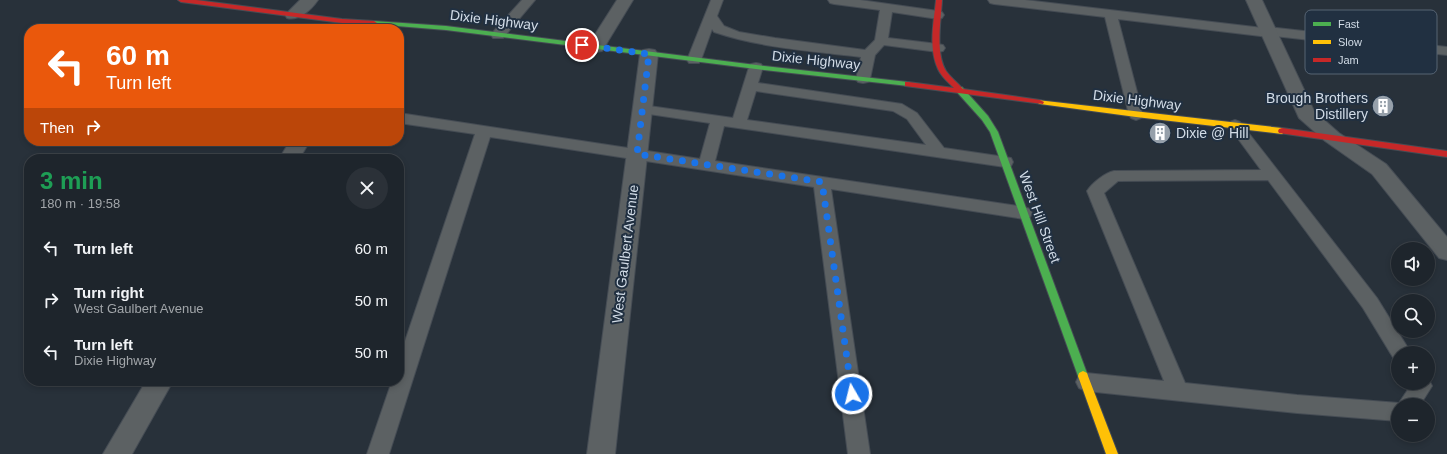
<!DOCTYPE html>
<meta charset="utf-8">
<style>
body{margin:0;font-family:Arial,sans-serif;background:#2b3138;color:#f1f3f6;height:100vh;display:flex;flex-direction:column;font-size:15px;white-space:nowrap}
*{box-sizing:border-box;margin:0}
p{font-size:13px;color:#a1a5a9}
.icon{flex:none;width:22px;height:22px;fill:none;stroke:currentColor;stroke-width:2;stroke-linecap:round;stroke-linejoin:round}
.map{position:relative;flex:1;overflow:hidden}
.panel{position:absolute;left:24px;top:154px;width:380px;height:232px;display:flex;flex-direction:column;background:#1e252c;border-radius:16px;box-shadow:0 2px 6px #0003,0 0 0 1px #3c4248}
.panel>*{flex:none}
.guide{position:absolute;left:24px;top:24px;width:380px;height:122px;border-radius:16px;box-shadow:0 2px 6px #0003,0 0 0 1px #3c4248;background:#ea580c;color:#fff;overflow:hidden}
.tools{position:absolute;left:1391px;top:242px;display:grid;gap:8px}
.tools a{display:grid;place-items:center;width:44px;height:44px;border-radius:50%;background:#1e252c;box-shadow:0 2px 6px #0003,0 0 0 1px #3c4248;font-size:20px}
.pin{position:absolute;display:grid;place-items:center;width:34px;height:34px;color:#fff;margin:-17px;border:2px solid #fff;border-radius:50%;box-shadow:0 1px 4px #0007}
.me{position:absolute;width:44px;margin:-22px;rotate:352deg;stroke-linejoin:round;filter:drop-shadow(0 0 3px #0008)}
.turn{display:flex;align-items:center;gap:14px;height:84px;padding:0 16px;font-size:18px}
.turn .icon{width:52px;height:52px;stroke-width:2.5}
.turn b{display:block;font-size:28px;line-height:34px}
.then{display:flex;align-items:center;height:38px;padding:0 16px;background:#0003;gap:8px;font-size:15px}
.round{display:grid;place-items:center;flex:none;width:42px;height:42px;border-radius:21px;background:#2b3138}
.headline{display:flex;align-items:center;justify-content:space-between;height:68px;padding:0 16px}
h1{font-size:24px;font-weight:800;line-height:30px;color:#1e9e55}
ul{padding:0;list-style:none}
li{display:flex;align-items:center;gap:12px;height:52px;padding:0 16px}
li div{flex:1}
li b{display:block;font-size:15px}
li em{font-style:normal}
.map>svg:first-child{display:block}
</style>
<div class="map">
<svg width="1447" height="454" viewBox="0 0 1447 454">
<rect width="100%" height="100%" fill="#28313a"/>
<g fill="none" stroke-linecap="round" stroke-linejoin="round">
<g stroke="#454c54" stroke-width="2">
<g id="lane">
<polygon points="522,0 535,0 503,38 493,38 491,35 493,32"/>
<path d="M711,0H723L717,16L724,26L739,32L775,38L865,50L875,40L880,10L834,4L830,3L828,0H860L938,11L942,12L944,15L942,18L938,19L892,12L888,38L938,44L943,45L945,48L943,51L938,52L884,45L875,55L870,79L868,82L863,83L858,82L856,79L861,57C812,51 761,48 714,32L712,29L701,60L699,63H689L687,60Z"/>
<polygon points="988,0 1025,0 1263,28 1268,27 1447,47 1447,55 1274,36 1269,37 1118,19 1143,115 1141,118 1136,120 1131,118 1129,115 1105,17 994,4 990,3"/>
<path d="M756,63L761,64L763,67L758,83L902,104L917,113L944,148L1005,157L1011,158L1013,162L1011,166L1005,167L724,126L715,161L1024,207L1030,209L1032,213L1030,217L1024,219L831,189L870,454H848L814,187L490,137L389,454H367L392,381H399V359L475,134L399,123V113L700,159L710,123L642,113L637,112L635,109L637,106L642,105L733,118L749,67L751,64ZM756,91L893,111L907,119L926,145L747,120Z"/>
<path d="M1235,120L1240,122L1377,298L1411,353H1398V360L1394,359L1363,308L1268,180L1118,181L1104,193L1185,383L1297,395L1399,403L1411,385L1410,383H1428V378L1432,386L1420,405H1398V421L1297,413L1086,391L1079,388L1076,382L1079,376L1086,373L1164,381L1087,191C1092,183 1105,173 1114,171L1261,170L1228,125L1230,122Z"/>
</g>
</g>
<g stroke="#454c54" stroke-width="2">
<g id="street">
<path d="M300,0H318C311,10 299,21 287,18L285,15Z"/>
<polygon points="617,0 633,0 602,51 596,52 590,51 587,47"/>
<polygon points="1246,0 1262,0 1314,111 1339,133 1386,164 1447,237 1447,260 1439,258 1372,174 1325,141 1299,118"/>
<polygon points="649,49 655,50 658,54 615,454 587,454 640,54 643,50"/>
<polygon points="290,141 310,141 299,159 279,159"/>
<polygon points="146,381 173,381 132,454 103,454"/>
</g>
</g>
<g stroke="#454c54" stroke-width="2">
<g id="fast">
<polygon points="374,21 446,26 756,65 908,82 912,84 908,86 756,69 446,30 372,24 372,22"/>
<polygon points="956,87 962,87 988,116 998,132 1088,376 1087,379 1083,381 1079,379 1078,376 990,132 982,120 956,91"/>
</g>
</g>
<g stroke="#454c54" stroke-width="2">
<g id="slow">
<polygon points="1037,100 1282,128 1286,131 1282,134 1136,117 1040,104 1036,102"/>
<polygon points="1083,371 1087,373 1088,376 1118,454 1106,454 1078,376 1079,373"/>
</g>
</g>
<g stroke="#454c54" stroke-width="2">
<g id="jam">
<polygon points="178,0 196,0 342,19 374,21 377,23 374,25 342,23 181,2"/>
<path d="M936,0H942C941,20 935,53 946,71C951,78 958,83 963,89L1040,100L1044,102L1043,104L905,86V82H908L954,88C948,82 941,76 938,69C928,48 934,21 936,0Z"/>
<polygon points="1282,128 1447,151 1447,157 1279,133 1278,131 1279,129"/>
</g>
</g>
<use href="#lane" fill="#5c6163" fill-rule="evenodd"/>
<use href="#street" fill="#5c6163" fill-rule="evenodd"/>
<use href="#fast" fill="#4caf50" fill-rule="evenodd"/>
<use href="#slow" fill="#ffc107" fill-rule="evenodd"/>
<use href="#jam" fill="#c62828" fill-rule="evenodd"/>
</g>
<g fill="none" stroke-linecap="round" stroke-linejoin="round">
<polyline stroke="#1a73e8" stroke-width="7" stroke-dasharray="0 12.6" points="582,45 649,54 637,154 822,182 852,394"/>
</g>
<defs>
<g id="building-disc" transform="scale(1.15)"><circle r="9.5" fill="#96a0aa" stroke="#213041"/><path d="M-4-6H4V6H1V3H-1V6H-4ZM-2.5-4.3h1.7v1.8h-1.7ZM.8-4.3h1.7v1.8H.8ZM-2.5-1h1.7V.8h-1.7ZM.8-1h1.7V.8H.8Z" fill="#fff"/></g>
</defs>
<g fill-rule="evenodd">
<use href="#building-disc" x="1383" y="106"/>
<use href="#building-disc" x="1160" y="133"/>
</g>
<g text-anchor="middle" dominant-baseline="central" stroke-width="4" stroke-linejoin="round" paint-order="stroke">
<g font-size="14" fill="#d2dce7" stroke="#213041">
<text transform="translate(494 20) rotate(7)">Dixie Highway</text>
<text transform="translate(816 60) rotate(6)">Dixie Highway</text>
<text transform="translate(1137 100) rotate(7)">Dixie Highway</text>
<text transform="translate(1040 217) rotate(70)">West Hill Street</text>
<text transform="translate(625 254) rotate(-83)">West Gaulbert Avenue</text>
</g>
<g font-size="14" fill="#d2dce7" stroke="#213041" text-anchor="end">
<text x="1368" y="98">Brough Brothers<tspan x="1368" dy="16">Distillery</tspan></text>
<text x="1176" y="133" text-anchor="start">Dixie @ Hill</text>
</g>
</g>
<rect x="1305" y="10" width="132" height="64" rx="6" fill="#213041" stroke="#566473" stroke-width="1"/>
<rect x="1313" y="22" width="18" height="4" fill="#4caf50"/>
<rect x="1313" y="40" width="18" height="4" fill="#ffc107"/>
<rect x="1313" y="58" width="18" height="4" fill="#c62828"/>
<g font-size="11" fill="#d2dce7">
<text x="1338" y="28">Fast</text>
<text x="1338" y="46">Slow</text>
<text x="1338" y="64">Jam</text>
</g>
</svg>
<div class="tools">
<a><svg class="icon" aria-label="sound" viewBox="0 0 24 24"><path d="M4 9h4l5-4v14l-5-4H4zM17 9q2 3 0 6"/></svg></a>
<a><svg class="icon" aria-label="search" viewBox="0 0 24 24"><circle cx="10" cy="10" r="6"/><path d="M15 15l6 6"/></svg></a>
<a>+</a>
<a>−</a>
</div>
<div class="pin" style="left:582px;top:45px;background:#d93025"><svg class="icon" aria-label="arrive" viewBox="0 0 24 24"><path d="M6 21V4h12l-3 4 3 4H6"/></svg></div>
<svg class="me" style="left:852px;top:394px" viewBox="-20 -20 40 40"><circle r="17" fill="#1a73e8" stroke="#fff" stroke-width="3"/><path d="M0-11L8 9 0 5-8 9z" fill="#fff"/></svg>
<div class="guide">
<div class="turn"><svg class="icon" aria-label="left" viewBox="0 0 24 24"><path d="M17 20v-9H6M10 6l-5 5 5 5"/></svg><div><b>60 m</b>Turn left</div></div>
<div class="then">Then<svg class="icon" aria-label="right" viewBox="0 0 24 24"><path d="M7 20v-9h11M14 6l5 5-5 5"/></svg></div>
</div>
<section class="panel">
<div class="headline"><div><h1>3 min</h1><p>180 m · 19:58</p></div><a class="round"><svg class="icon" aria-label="close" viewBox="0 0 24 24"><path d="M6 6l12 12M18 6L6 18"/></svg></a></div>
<ul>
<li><svg class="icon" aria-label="left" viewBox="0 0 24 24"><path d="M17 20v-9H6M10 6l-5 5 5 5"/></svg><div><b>Turn left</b></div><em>60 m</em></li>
<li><svg class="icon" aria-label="right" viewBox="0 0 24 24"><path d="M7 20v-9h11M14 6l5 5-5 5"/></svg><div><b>Turn right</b><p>West Gaulbert Avenue</p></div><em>50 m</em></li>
<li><svg class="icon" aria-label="left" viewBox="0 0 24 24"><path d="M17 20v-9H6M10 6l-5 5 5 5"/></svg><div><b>Turn left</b><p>Dixie Highway</p></div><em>50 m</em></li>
</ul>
</section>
</div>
